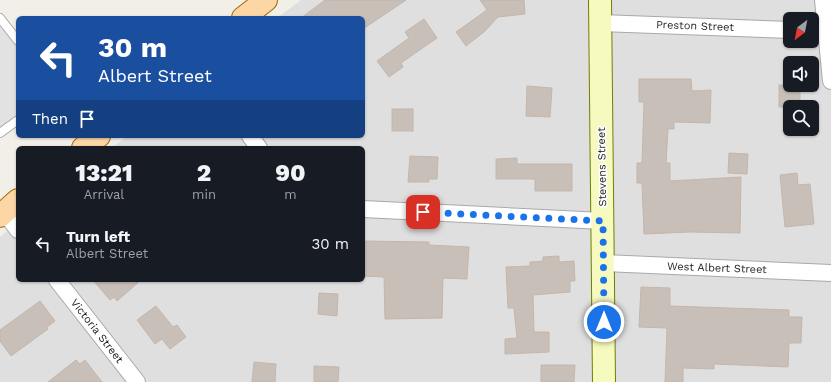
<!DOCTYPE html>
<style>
body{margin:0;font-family:"Work Sans",sans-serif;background:#20242c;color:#f1f3f6;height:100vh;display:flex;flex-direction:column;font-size:15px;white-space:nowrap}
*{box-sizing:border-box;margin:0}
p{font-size:13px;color:#9ea1a6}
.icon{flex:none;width:22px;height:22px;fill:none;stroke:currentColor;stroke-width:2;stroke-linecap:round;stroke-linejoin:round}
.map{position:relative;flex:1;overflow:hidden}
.details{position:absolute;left:16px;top:146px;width:349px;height:136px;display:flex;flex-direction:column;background:#171b24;border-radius:6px;box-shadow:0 1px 3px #0004}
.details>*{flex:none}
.top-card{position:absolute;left:16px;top:16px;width:349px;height:122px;border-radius:6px;box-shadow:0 1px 3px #0004;background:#1a4fa0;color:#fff;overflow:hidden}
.needle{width:26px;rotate:212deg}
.buttons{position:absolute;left:783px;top:12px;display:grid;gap:8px}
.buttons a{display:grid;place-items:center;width:36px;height:36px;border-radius:6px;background:#171b24;box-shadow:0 1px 3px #0004;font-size:20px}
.pin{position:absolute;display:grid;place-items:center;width:34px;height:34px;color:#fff;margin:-17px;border-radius:8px;box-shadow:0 2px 6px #0006}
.me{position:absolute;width:44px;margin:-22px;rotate:0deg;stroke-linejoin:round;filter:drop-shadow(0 0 3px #0008)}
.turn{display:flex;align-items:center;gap:14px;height:84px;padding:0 16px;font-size:18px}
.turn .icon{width:52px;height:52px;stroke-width:2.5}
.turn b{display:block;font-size:28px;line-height:34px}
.then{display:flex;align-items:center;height:38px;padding:0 16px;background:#0003;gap:8px;font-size:15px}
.eta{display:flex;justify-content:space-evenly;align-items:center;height:68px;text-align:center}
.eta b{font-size:24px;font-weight:800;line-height:28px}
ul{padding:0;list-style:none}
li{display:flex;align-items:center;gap:12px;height:60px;padding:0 16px}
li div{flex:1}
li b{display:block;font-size:15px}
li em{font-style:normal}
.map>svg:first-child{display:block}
</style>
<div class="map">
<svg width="831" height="382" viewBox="0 0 831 382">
<rect width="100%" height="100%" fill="#f2efe9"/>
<path fill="#e0dfdf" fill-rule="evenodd" d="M301,0H831V382H0V237L18,222V280H363V148H112L127,136H363V18H277ZM790,19H812V41H790ZM790,63H812V85H790ZM790,107H812V129H790Z"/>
<polygon fill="#e2e2e2" points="0,18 18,41 18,120 0,133"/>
<g fill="#c7bfb8" stroke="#c4b6ab">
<polygon points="325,0 406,0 363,29 363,18 301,18"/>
<polygon points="480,0 524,0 525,14 498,17 484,32 466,46 456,32 487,10"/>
<polygon points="424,19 437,38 401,63 403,67 389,77 377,61 409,38 405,32"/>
<polygon points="639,79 691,79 692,91 711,90 710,123 674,122 674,129 668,129 666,163 670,163 670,181 741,177 740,233 690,232 644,234 642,183 637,183 637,163 642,163 644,102 639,102"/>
<rect x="779" y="85" width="21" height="22"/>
<polygon points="527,86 552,88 550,117 526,116"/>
<rect x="392" y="109" width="21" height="22"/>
<polygon points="729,153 748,154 747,174 728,173"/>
<polygon points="410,156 438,157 437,179 429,179 429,182 408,182"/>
<polygon points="517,158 517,164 572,164 572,191 535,191 535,179 496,179 496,159"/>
<polygon points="797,173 798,185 810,184 814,224 785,227 780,175"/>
<polygon points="363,241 429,242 429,245 469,247 467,279 443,278 442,318 385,319 384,277 363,276"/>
<polygon points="559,256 559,262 574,261 575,281 570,281 570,292 533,295 534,332 549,332 549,352 505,354 505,339 517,338 514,308 508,308 506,267 530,266 530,262 543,261 543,257"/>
<polygon points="93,280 141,280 117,301 114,297 110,300"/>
<polygon points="641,287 670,288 670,306 789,310 789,317 802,317 801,343 789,343 788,367 714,364 714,369 683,368 683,382 665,382 667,328 639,327"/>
<polygon points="319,293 338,294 337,316 318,314"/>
<polygon points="40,301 55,321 47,327 48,329 11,356 0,341 0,330"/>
<polygon points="156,306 173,327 177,325 186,337 170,349 162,339 155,344 137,320"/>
<polygon points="76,360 80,364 85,360 102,382 48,382"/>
<polygon points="254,362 276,364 275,382 252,382"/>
<polygon points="541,365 575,365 574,382 541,382"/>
<polygon points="314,366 339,367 338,382 314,382"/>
</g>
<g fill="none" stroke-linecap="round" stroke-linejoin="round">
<g stroke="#a9a9a9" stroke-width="10">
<g id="service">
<polyline points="0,18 18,41"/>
<polyline points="0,133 18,120"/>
</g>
</g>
<g stroke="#a9a9a9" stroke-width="18">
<g id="minor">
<polyline points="823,0 831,81"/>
<polyline points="600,23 790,30"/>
<polyline points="812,31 826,31"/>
<polyline points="250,136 259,148"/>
<polyline points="363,209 603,221"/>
<polyline points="4,212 18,230"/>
<polyline points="604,263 831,273"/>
<polyline points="57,280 137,382"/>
</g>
</g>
<g stroke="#707d05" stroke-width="24">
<polyline id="secondary" points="600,0 604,382"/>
</g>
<g stroke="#a06b00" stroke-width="24">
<g id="primary">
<polyline points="243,18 266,0"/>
<polyline points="83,148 99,136"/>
<polyline points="0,216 18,200"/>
</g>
</g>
<use href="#service" stroke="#fff" stroke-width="8"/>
<use href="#minor" stroke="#fff" stroke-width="16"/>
<use href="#secondary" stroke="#f7fabf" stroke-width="22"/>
<use href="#primary" stroke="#fcd6a4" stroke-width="22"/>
</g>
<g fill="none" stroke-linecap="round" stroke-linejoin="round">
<polyline stroke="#1a73e8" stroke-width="7" stroke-dasharray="0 12.6" points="423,212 603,221 604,322"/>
</g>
<g text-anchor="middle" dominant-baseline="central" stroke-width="3" stroke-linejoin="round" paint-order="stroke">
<g font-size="11" fill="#222" stroke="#fff">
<text transform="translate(695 26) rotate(2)">Preston Street</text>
<text transform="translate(602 167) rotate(-91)">Stevens Street</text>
<text transform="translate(717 268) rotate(2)">West Albert Street</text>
<text transform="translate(97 331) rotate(52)">Victoria Street</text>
</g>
</g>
</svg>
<div class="buttons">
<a><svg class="needle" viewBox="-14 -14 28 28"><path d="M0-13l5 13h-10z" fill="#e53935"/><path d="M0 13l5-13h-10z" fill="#9ea1a6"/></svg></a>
<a><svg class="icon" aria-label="sound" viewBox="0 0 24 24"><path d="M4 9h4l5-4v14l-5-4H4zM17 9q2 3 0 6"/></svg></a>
<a><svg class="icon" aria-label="search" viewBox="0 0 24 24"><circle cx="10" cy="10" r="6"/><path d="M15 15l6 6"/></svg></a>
</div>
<div class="pin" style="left:423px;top:212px;background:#d93025"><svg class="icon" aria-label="arrive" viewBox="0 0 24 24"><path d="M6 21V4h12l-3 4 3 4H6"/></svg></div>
<svg class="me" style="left:604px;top:322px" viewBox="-20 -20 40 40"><circle r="17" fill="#1a73e8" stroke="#fff" stroke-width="3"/><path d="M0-11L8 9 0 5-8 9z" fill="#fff"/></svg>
<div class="top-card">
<div class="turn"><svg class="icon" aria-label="left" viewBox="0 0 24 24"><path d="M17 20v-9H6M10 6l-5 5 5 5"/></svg><div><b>30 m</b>Albert Street</div></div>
<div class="then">Then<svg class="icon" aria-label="arrive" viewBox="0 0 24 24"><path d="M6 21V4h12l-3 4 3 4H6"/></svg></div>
</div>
<section class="details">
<div class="eta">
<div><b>13:21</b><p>Arrival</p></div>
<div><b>2</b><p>min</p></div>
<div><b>90</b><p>m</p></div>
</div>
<ul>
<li><svg class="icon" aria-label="left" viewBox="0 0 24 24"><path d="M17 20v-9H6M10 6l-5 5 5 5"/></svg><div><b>Turn left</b><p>Albert Street</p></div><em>30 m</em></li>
</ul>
</section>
</div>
